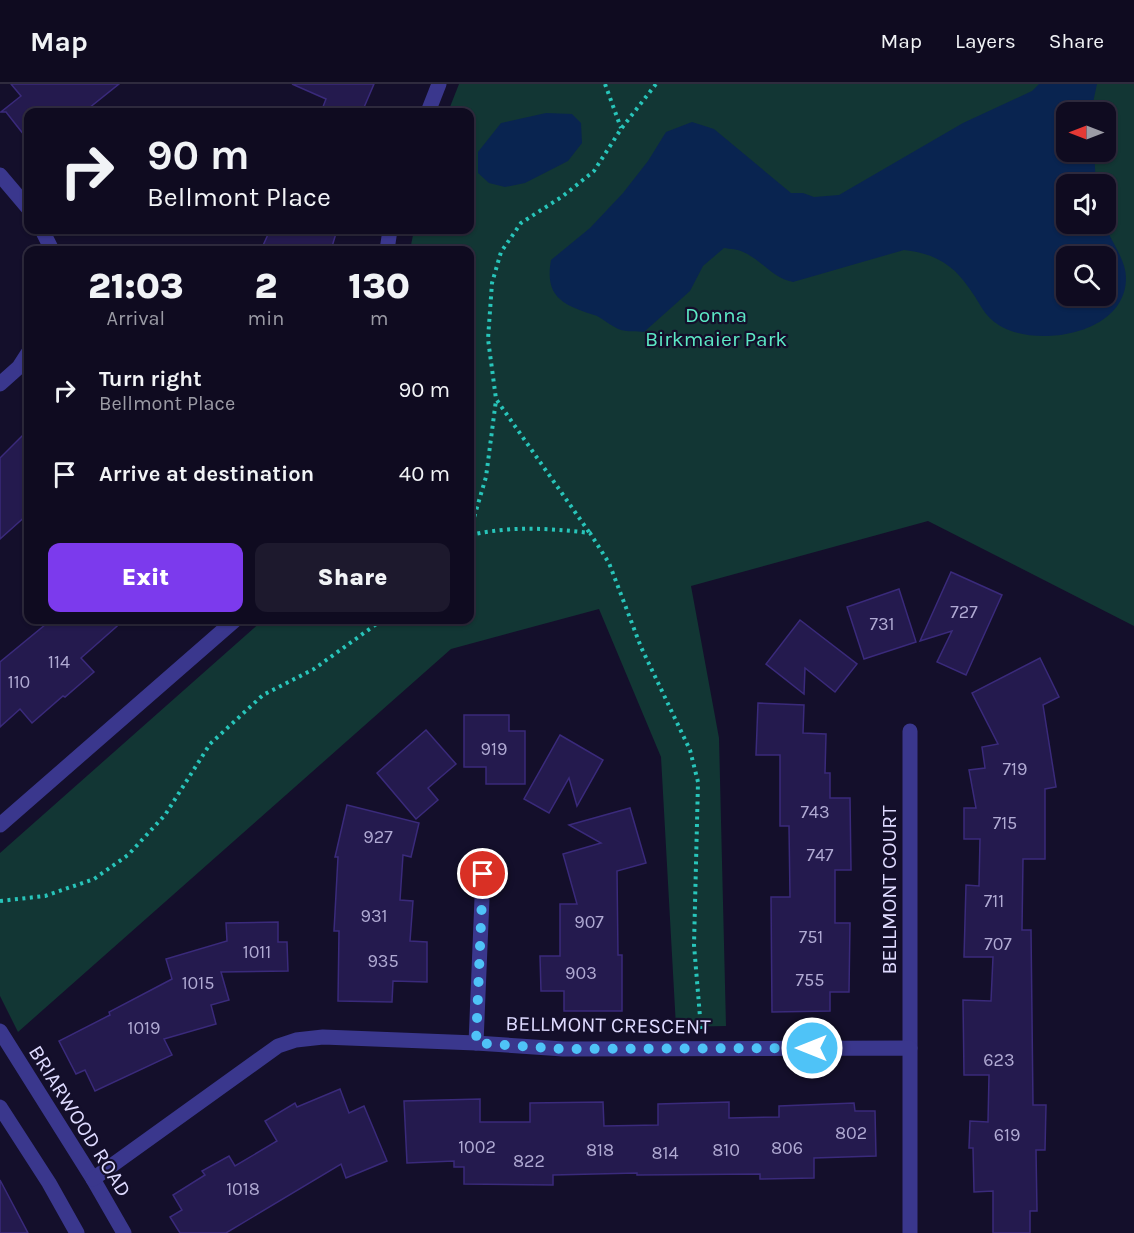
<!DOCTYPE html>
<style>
body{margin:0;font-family:Karla,sans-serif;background:#1d192d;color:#f1f3f6;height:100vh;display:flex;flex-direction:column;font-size:22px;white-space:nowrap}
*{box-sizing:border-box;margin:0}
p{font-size:20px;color:#9b9ba5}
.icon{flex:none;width:33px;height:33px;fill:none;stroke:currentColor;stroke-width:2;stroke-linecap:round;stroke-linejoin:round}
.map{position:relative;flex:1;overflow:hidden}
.sheet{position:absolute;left:24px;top:162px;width:450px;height:378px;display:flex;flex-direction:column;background:#0f0b20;border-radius:12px;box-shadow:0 2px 4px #0004,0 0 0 2px #2f2b3e}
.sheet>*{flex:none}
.top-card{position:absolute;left:24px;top:24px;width:450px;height:126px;border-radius:12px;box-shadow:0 2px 4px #0004,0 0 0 2px #2f2b3e;background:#0f0b20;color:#f1f3f6;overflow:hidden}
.needle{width:39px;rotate:270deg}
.fabs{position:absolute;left:1056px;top:18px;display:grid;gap:12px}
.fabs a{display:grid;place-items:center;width:60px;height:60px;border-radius:12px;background:#0f0b20;box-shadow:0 2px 4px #0004,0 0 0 2px #2f2b3e;font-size:30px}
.pin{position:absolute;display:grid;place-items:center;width:51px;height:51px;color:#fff;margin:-26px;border:3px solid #fff;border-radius:50%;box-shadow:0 2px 6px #0007}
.me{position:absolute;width:66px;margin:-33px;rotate:270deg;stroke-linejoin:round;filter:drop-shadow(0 0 4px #0008)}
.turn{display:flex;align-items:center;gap:21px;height:126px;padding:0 24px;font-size:27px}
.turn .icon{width:78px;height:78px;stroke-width:2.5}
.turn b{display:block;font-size:42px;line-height:51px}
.eta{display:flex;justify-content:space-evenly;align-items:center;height:102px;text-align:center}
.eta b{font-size:36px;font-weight:800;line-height:42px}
.primary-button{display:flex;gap:12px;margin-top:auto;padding:12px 24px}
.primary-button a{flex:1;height:69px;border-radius:12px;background:#7c3aed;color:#fff;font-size:24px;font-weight:800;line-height:69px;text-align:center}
.primary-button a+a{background:#1d192d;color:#f1f3f6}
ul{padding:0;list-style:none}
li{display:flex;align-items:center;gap:18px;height:84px;padding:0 24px}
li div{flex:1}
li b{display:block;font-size:22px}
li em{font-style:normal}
header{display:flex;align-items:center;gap:36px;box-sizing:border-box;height:84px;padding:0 30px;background:#0f0b20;border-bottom:2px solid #2f2b3e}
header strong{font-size:28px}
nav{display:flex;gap:33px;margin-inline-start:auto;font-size:21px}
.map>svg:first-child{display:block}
</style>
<header>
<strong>Map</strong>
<nav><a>Map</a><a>Layers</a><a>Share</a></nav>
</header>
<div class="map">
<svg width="1134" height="1149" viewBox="0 0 1134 1149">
<rect width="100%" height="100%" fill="#140f2b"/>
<path fill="#123634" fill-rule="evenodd" d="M459,0H1134V542L928,437L691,502L719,654L726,942L676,943L661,673L599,525L451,565L18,948L0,912V769L263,536H470V166H410L414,146H470V28H448ZM1066,28H1106V68H1066ZM1066,100H1106V140H1066ZM1066,172H1106V212H1066Z"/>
<g fill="#092450" fill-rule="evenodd">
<path d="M1039,0H1097L1091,28H1066V68H1094L1096,100H1066V140H1104C1111,157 1126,176 1126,194C1126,249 1043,263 1004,244C983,233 982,221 969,204C953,180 933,169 904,166L793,198C772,194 762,176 743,168C738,165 730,165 724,164L703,182L690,207L644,248C637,247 628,248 621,246C612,243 605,236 597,232C565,221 544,215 551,176L590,144L623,109L648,77L666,48L692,38L714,45L791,109H803L814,113L839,111L963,39L1032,7ZM1066,172H1106V212H1066Z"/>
<polygon points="546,29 572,30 581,39 582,59 568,77 525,99 505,103 489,99 478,89 478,68 501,39"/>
</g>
<g fill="#241a4e" stroke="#3a2a7b" stroke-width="1.5">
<polygon points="11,0 119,0 84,28 28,28 28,56 6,28 1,28 21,12"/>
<polygon points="292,0 374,0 362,28 321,28 326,15"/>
<polygon points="270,146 337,146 331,166 261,166"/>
<polygon points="28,346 28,430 0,455 0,374"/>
<polygon points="951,488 1002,511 966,591 937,578 952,547 920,557"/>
<polygon points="899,505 916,558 864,575 847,523"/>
<polygon points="51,536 124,536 81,574 94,588 65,613 63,612 32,639 20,625 0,643 0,578"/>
<polygon points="800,536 857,580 835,608 805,584 804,610 766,580"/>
<polygon points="1040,574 1059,613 1043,621 1056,703 1045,705 1045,775 1023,775 1022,846 1031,846 1033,1021 1046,1021 1045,1066 1036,1066 1037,1127 1030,1127 1030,1149 993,1149 993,1107 974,1108 973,1064 969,1064 970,1037 988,1038 989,991 964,991 963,916 991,917 993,873 964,873 966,801 979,802 980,755 964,755 964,724 976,724 969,686 985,684 982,663 998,660 972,609"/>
<polygon points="758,619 804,621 803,649 826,650 825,689 830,689 830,714 850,714 851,786 835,786 835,839 850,839 849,908 830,908 830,927 772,928 771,813 790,813 789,742 780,742 780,671 756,671"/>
<polygon points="464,631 509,631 509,647 525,647 525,700 486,700 486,683 464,683"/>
<polygon points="426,646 456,680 428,704 438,716 416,735 377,689"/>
<polygon points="560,651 603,676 577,722 569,694 549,729 524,715"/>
<polygon points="347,721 419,739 411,773 403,771 400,816 413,817 410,857 427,858 427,898 393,897 392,918 338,917 339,847 334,847 338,773 335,773"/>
<polygon points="630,724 646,779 617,787 618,871 622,871 622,927 564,927 564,907 541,907 540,872 560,872 560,820 577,820 563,770 601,759 569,741"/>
<polygon points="278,838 278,858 287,858 288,887 221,888 229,916 211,921 216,940 164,955 172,971 95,1007 85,986 76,990 59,957 110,931 109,928 172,895 166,875 227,857 226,839"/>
<polygon points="340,1005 349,1029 364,1022 387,1077 346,1094 341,1080 226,1149 180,1149 170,1133 182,1126 173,1111 205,1091 202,1087 229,1072 235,1082 277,1057 265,1037 295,1019 297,1023"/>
<polygon points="480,1015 480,1038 530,1038 530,1019 603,1018 604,1042 658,1041 658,1020 729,1018 729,1034 779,1033 779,1022 854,1019 855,1027 875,1027 876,1072 814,1074 814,1094 760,1095 760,1090 637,1091 637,1089 553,1091 553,1101 464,1100 464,1083 454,1083 454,1077 407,1079 404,1017"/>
<polygon points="0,1096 28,1149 0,1149"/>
</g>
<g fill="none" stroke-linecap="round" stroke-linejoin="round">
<g stroke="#28c5ba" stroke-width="4" stroke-dasharray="3 4.5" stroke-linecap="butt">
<polyline points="605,0 621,44"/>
<polyline points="470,447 486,393 496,316"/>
<polyline points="589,448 496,315 488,255 492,199 501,168 521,139 563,112 594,87 621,45 656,0"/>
<path d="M470,451C511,442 548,444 590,449L609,479L641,563L690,666L698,698L694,861L701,945"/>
<polyline points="0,817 45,812 94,795 128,771 165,731 210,660 263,611 314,585 382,536"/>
</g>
<g stroke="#3a378d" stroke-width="15">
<polyline points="428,28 439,0"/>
<polyline points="0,91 28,124"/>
<polyline points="42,146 52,166"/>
<polyline points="387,166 390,146"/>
<polyline points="0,300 19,283 28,269"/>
<polyline points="910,647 910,964"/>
<polyline points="0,741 235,536"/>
<polyline points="0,947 93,1095 124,1149"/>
<polyline points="476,959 483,790"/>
<polyline points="0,1023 49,1099 77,1149"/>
<polyline points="93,1095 278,962 296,956 323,953 476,959 563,965 910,964 910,1149"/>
</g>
</g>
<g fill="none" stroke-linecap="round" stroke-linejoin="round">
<polyline stroke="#4fc3f7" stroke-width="10" stroke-dasharray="0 18" points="483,790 476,959 562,965 812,964"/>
</g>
<g text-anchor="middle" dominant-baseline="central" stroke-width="4.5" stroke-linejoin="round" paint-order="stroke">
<g font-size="18" fill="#b0aad3">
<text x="964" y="528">727</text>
<text x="882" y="540">731</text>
<text x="59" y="578">114</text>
<text x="19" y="598">110</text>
<text x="494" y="665">919</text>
<text x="1015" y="685">719</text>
<text x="815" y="728">743</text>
<text x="1005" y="739">715</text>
<text x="378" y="753">927</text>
<text x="820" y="771">747</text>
<text x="994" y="817">711</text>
<text x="374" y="832">931</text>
<text x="589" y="838">907</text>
<text x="811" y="853">751</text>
<text x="998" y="860">707</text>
<text x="257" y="868">1011</text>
<text x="383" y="877">935</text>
<text x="581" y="889">903</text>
<text x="810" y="896">755</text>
<text x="198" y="899">1015</text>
<text x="144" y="944">1019</text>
<text x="999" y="976">623</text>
<text x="851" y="1049">802</text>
<text x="1007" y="1051">619</text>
<text x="477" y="1063">1002</text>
<text x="787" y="1064">806</text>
<text x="600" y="1066">818</text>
<text x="726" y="1066">810</text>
<text x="665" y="1069">814</text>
<text x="529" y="1077">822</text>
<text x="243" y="1105">1018</text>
</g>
<g font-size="21" fill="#5ce8c4" stroke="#140f2b">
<text x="716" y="231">Donna<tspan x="716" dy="24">Birkmaier Park</tspan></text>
</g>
<g font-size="21" fill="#dedaff" stroke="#140f2b">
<text transform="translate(889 806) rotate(-90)">BELLMONT COURT</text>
<text transform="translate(608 941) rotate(1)">BELLMONT CRESCENT</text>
<text transform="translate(80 1037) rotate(58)">BRIARWOOD ROAD</text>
</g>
</g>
</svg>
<div class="fabs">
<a><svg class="needle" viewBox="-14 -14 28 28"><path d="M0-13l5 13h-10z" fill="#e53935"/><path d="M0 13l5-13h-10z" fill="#9b9ba5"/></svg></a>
<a><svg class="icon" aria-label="sound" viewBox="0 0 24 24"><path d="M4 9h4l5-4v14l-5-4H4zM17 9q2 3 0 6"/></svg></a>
<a><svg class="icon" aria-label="search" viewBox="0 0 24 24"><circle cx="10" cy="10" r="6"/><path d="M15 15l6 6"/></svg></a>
</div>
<div class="pin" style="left:483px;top:790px;background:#d93025"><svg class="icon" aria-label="arrive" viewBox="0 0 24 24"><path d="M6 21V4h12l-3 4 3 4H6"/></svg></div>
<svg class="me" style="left:812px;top:964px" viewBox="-20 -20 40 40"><circle r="17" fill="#4fc3f7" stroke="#fff" stroke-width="3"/><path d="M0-11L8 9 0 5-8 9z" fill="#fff"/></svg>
<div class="top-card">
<div class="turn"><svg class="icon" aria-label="right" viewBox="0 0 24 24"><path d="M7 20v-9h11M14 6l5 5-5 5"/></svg><div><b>90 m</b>Bellmont Place</div></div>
</div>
<section class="sheet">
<div class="eta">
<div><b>21:03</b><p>Arrival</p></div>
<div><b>2</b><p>min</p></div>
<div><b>130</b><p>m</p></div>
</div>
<ul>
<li><svg class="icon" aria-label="right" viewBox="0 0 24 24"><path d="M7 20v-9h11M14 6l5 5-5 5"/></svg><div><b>Turn right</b><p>Bellmont Place</p></div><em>90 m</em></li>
<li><svg class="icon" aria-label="arrive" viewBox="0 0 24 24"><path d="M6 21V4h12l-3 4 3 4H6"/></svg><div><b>Arrive at destination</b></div><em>40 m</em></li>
</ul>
<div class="primary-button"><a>Exit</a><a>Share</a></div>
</section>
</div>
